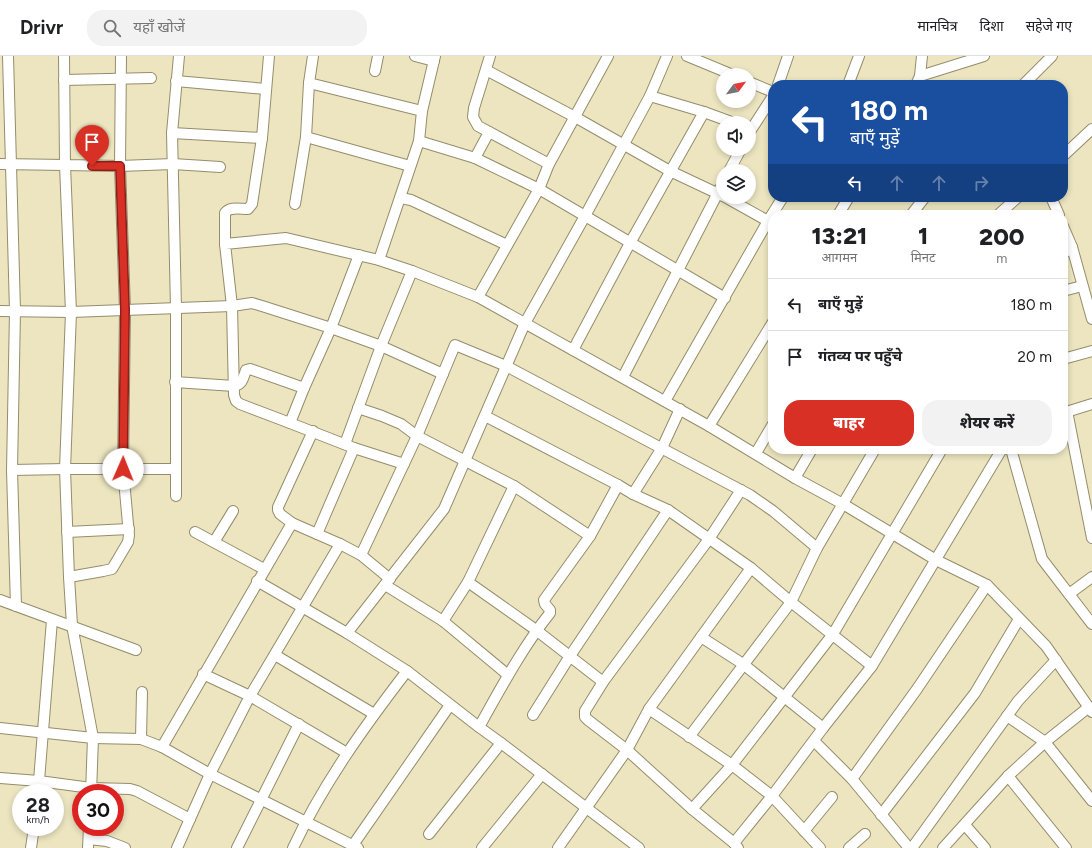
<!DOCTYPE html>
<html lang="hi">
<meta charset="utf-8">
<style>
body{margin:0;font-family:Figtree,"Noto Sans Devanagari",sans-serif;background:#f2f2f2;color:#202124;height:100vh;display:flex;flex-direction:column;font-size:15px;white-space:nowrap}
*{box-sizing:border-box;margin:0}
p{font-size:13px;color:#757577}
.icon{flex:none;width:22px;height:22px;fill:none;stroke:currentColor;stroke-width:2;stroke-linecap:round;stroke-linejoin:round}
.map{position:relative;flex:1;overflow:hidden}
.side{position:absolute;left:768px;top:154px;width:300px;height:244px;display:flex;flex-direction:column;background:#fff;border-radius:16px;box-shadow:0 2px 6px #0003}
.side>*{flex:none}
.top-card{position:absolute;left:768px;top:24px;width:300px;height:122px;border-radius:16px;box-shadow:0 2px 6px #0003;background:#1a4fa0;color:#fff;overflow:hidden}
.needle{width:26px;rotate:58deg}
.fabs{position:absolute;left:716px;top:12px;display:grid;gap:8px}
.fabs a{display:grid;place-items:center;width:40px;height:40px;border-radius:50%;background:#fff;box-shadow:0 2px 6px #0003;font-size:20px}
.speed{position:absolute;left:12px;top:728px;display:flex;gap:8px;font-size:20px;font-weight:700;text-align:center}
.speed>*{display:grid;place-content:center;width:52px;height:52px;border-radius:50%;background:#fff;box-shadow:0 2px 6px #0003;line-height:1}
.speed small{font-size:10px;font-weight:400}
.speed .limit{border:6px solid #d22;background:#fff;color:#111}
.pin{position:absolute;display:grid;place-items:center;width:34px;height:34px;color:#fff;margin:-41px -17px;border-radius:50% 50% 50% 0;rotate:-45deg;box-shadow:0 0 4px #0007}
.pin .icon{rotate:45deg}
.me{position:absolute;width:44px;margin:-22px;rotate:1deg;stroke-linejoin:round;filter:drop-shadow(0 0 3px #0008)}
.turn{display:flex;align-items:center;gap:14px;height:84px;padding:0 16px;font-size:18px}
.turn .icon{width:52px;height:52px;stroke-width:2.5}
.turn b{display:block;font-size:28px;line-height:34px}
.lanes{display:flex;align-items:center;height:38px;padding:0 16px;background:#0003;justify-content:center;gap:20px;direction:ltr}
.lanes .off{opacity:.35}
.eta{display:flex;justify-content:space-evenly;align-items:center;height:68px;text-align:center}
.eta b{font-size:24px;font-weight:800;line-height:28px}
.button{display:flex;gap:8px;margin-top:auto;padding:8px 16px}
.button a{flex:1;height:46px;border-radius:16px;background:#d93025;color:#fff;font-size:16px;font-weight:800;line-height:46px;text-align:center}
.button a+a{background:#f2f2f2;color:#202124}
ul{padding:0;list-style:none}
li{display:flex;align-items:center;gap:12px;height:52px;padding:0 16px;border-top:1px solid #e0e0e0}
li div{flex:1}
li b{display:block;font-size:15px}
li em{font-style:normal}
header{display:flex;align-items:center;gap:24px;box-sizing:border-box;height:56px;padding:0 20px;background:#fff;border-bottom:1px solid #e0e0e0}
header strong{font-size:19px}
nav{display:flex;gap:22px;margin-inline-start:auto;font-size:14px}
.search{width:280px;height:36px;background:#f2f2f2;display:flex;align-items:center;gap:10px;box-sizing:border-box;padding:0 14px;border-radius:16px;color:#757577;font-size:15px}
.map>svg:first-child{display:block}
</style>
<header>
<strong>Drivr</strong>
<div class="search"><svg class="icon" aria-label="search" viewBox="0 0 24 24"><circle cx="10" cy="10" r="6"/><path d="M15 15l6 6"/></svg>यहाँ खोजें</div>
<nav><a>मानचित्र</a><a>दिशा</a><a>सहेजे गए</a></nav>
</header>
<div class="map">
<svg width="1092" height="792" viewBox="0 0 1092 792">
<rect width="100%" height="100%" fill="#ece5c0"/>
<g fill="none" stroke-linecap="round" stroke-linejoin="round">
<g stroke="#948d6b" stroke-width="12">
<g id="minor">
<polyline points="8,0 15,255 12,414 16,550"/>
<polyline points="64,0 65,109 120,110 125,254 123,413 129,479 128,486 112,513 103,515 69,521"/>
<polyline points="121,0 120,110 173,108 220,111"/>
<polyline points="415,0 434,5"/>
<polyline points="490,0 474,52 473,61 478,70 549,108"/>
<polyline points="687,0 733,19"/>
<polyline points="486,14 575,61 670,115 723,140"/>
<polyline points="375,15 378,0"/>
<polyline points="920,20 984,0"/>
<polyline points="64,24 151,22"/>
<polyline points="176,25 266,33"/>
<polyline points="749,26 773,36"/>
<polyline points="309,27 422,55"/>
<polyline points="778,29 788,0"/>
<polyline points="848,29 859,0"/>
<polyline points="916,29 920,20 922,0"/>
<polyline points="1023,29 1052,0"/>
<polyline points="650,40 704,56"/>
<polyline points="172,77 262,82"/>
<polyline points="749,77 773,40"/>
<polyline points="306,81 410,110"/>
<polyline points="419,85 475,102 539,133 725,242"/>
<polyline points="1063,100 1092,73"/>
<polyline points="475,102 489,76"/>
<polyline points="0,108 65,109 71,256 65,413 69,521 72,569 93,682 141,683 162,691 210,718 358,792"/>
<polyline points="729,115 741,93"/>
<polyline points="725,141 768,165 773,166"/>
<polyline points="1051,141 1059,159"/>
<polyline points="400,142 411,144 507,189"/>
<polyline points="295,148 306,81 309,27 313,0"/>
<polyline points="838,159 849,141"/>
<polyline points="911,159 925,141"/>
<polyline points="998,159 1018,141"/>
<polyline points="1063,170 1072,191 1063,198"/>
<path d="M225,188V157C230,150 240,153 248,153L252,148L262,82L269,0"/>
<polyline points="1072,191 1092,263"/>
<polyline points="412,215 478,241 539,133 549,108 608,0"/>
<polyline points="1063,235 1082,230"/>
<polyline points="478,241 709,370 773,266"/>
<polyline points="0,255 71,256 232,250 252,247 262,250 331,272 381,290 412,215 379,204 419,85 422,55 435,0"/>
<polyline points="573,294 630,187 704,56 734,67"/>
<polyline points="1063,303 1092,295"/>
<polyline points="623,321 723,127"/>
<path d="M175,326L234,330C243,328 243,322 246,314L250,313L304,332"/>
<polyline points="665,345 768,165 783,141"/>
<polyline points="358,352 382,360 401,368 417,380 455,289 506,310 750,439 773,455 817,492"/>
<polyline points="1067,355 1092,482"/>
<polyline points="1063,357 1092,348"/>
<polyline points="485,360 618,429"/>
<polyline points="290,367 240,348 236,345 234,339 232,250 225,188 286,182 379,204"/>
<polyline points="709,370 795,422 843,448 936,504 987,529 1046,590 1092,656"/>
<polyline points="345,388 381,290 443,318"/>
<polyline points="354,392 404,408"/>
<polyline points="1011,393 1042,503 1092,568"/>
<polyline points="756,397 773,368"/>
<polyline points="12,414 65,413 176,413"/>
<polyline points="795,422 812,393"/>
<polyline points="633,438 668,454 751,512 649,653 627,694 588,664 585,661 585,655 603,626 709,483 741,434"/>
<polyline points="176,440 176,252 172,77 179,0"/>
<polyline points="292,467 280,458 278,454 278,451 313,375"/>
<polyline points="67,476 129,473"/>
<polyline points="195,476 264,513"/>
<polyline points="317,478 354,392 290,367 304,332 331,272 359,199"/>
<polyline points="214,486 233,455"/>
<polyline points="361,499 417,380 514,430 590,480 618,429 633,438 662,392 680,353"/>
<polyline points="751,512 791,546 872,610"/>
<polyline points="257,525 347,577"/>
<polyline points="468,526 536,574 603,626"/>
<polyline points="385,529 443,565 468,526 514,430"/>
<polyline points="1069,538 1092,521"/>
<polyline points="0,544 136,594"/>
<polyline points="443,565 508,619"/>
<polyline points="701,581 743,608 823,672"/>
<polyline points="275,599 374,658"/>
<polyline points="407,615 479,671 501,687 639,792"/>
<polyline points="203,618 250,640 340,488"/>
<polyline points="649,653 732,709 772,740 820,792"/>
<polyline points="533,659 570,600 668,454"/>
<polyline points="1007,660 1045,686 1092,745"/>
<path d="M479,671C501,632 522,592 550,557V554L545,548L544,544L590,480"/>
<polyline points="0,672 93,682 91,737"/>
<polyline points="689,681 791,546 817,492 875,393"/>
<polyline points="141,683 142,636"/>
<polyline points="814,685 852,723 917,633 987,529"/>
<polyline points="162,691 292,467 340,488 361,499 390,523"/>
<polyline points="1008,720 1066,792"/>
<polyline points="0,722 39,725 91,732 130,733 137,735 190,763"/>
<polyline points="852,723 909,792"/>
<polyline points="38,737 52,564"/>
<polyline points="692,753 732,709 833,578 942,393"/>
<polyline points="881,759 975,637 1019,563"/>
<polyline points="965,769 985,792"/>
<polyline points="804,775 832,741"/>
<polyline points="429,778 501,687"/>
<polyline points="89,783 107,785 125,792"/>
<polyline points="353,789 450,649"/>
<polyline points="31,792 34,771"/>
<polyline points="88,792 89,771"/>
<polyline points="177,792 210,718 250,640 347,697"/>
<polyline points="237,792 299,668"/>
<path d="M293,792C323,728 364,671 407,615L347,577L444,453L525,267L585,160L650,40L667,0"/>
<polyline points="482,792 542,718"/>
<polyline points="558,792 627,694 692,753 734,787"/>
<polyline points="738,792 734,787 772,740 823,672 872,610 1002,393"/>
<polyline points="849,792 865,778"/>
<polyline points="912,792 1018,645 1056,604"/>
<polyline points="943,792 1008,720 1045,686 1089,651"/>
</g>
</g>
<use href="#minor" stroke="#fff" stroke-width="10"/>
</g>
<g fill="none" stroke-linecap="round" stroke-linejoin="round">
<g stroke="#8d1f18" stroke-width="10">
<polyline id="route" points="92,110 120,110 125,254 123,413"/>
</g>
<use href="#route" stroke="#d93025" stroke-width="7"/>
</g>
</svg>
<div class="fabs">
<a><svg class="needle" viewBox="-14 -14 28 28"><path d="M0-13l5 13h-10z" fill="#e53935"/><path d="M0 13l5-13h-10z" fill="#757577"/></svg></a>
<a><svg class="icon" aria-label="sound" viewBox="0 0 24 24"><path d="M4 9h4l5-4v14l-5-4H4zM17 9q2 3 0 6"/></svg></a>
<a><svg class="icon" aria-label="layers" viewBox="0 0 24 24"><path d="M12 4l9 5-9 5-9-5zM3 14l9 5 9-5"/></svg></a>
</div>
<div class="speed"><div>28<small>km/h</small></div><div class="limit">30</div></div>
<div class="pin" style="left:92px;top:110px;background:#d93025"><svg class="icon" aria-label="arrive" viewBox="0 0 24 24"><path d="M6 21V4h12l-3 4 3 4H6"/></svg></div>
<svg class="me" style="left:123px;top:413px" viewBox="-20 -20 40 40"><circle r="19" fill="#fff"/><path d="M0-13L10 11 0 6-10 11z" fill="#d93025"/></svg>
<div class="top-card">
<div class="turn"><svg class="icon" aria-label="left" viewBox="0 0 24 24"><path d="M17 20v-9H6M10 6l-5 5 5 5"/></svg><div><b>180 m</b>बाएँ मुड़ें</div></div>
<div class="lanes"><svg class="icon" aria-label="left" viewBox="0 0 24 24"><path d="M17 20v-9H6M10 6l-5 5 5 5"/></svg><svg class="icon off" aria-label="ahead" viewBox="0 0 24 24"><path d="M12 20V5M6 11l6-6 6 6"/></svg><svg class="icon off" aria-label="ahead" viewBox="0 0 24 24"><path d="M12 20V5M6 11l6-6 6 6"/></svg><svg class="icon off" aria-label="right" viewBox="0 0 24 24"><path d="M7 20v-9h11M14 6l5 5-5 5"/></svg></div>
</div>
<section class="side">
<div class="eta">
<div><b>13:21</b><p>आगमन</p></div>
<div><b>1</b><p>मिनट</p></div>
<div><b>200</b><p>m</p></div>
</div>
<ul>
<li><svg class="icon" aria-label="left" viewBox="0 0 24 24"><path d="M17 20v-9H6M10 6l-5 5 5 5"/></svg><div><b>बाएँ मुड़ें</b></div><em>180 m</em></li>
<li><svg class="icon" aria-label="arrive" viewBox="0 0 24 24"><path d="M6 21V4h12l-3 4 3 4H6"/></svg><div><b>गंतव्य पर पहुँचे</b></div><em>20 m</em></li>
</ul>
<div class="button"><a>बाहर</a><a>शेयर करें</a></div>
</section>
</div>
